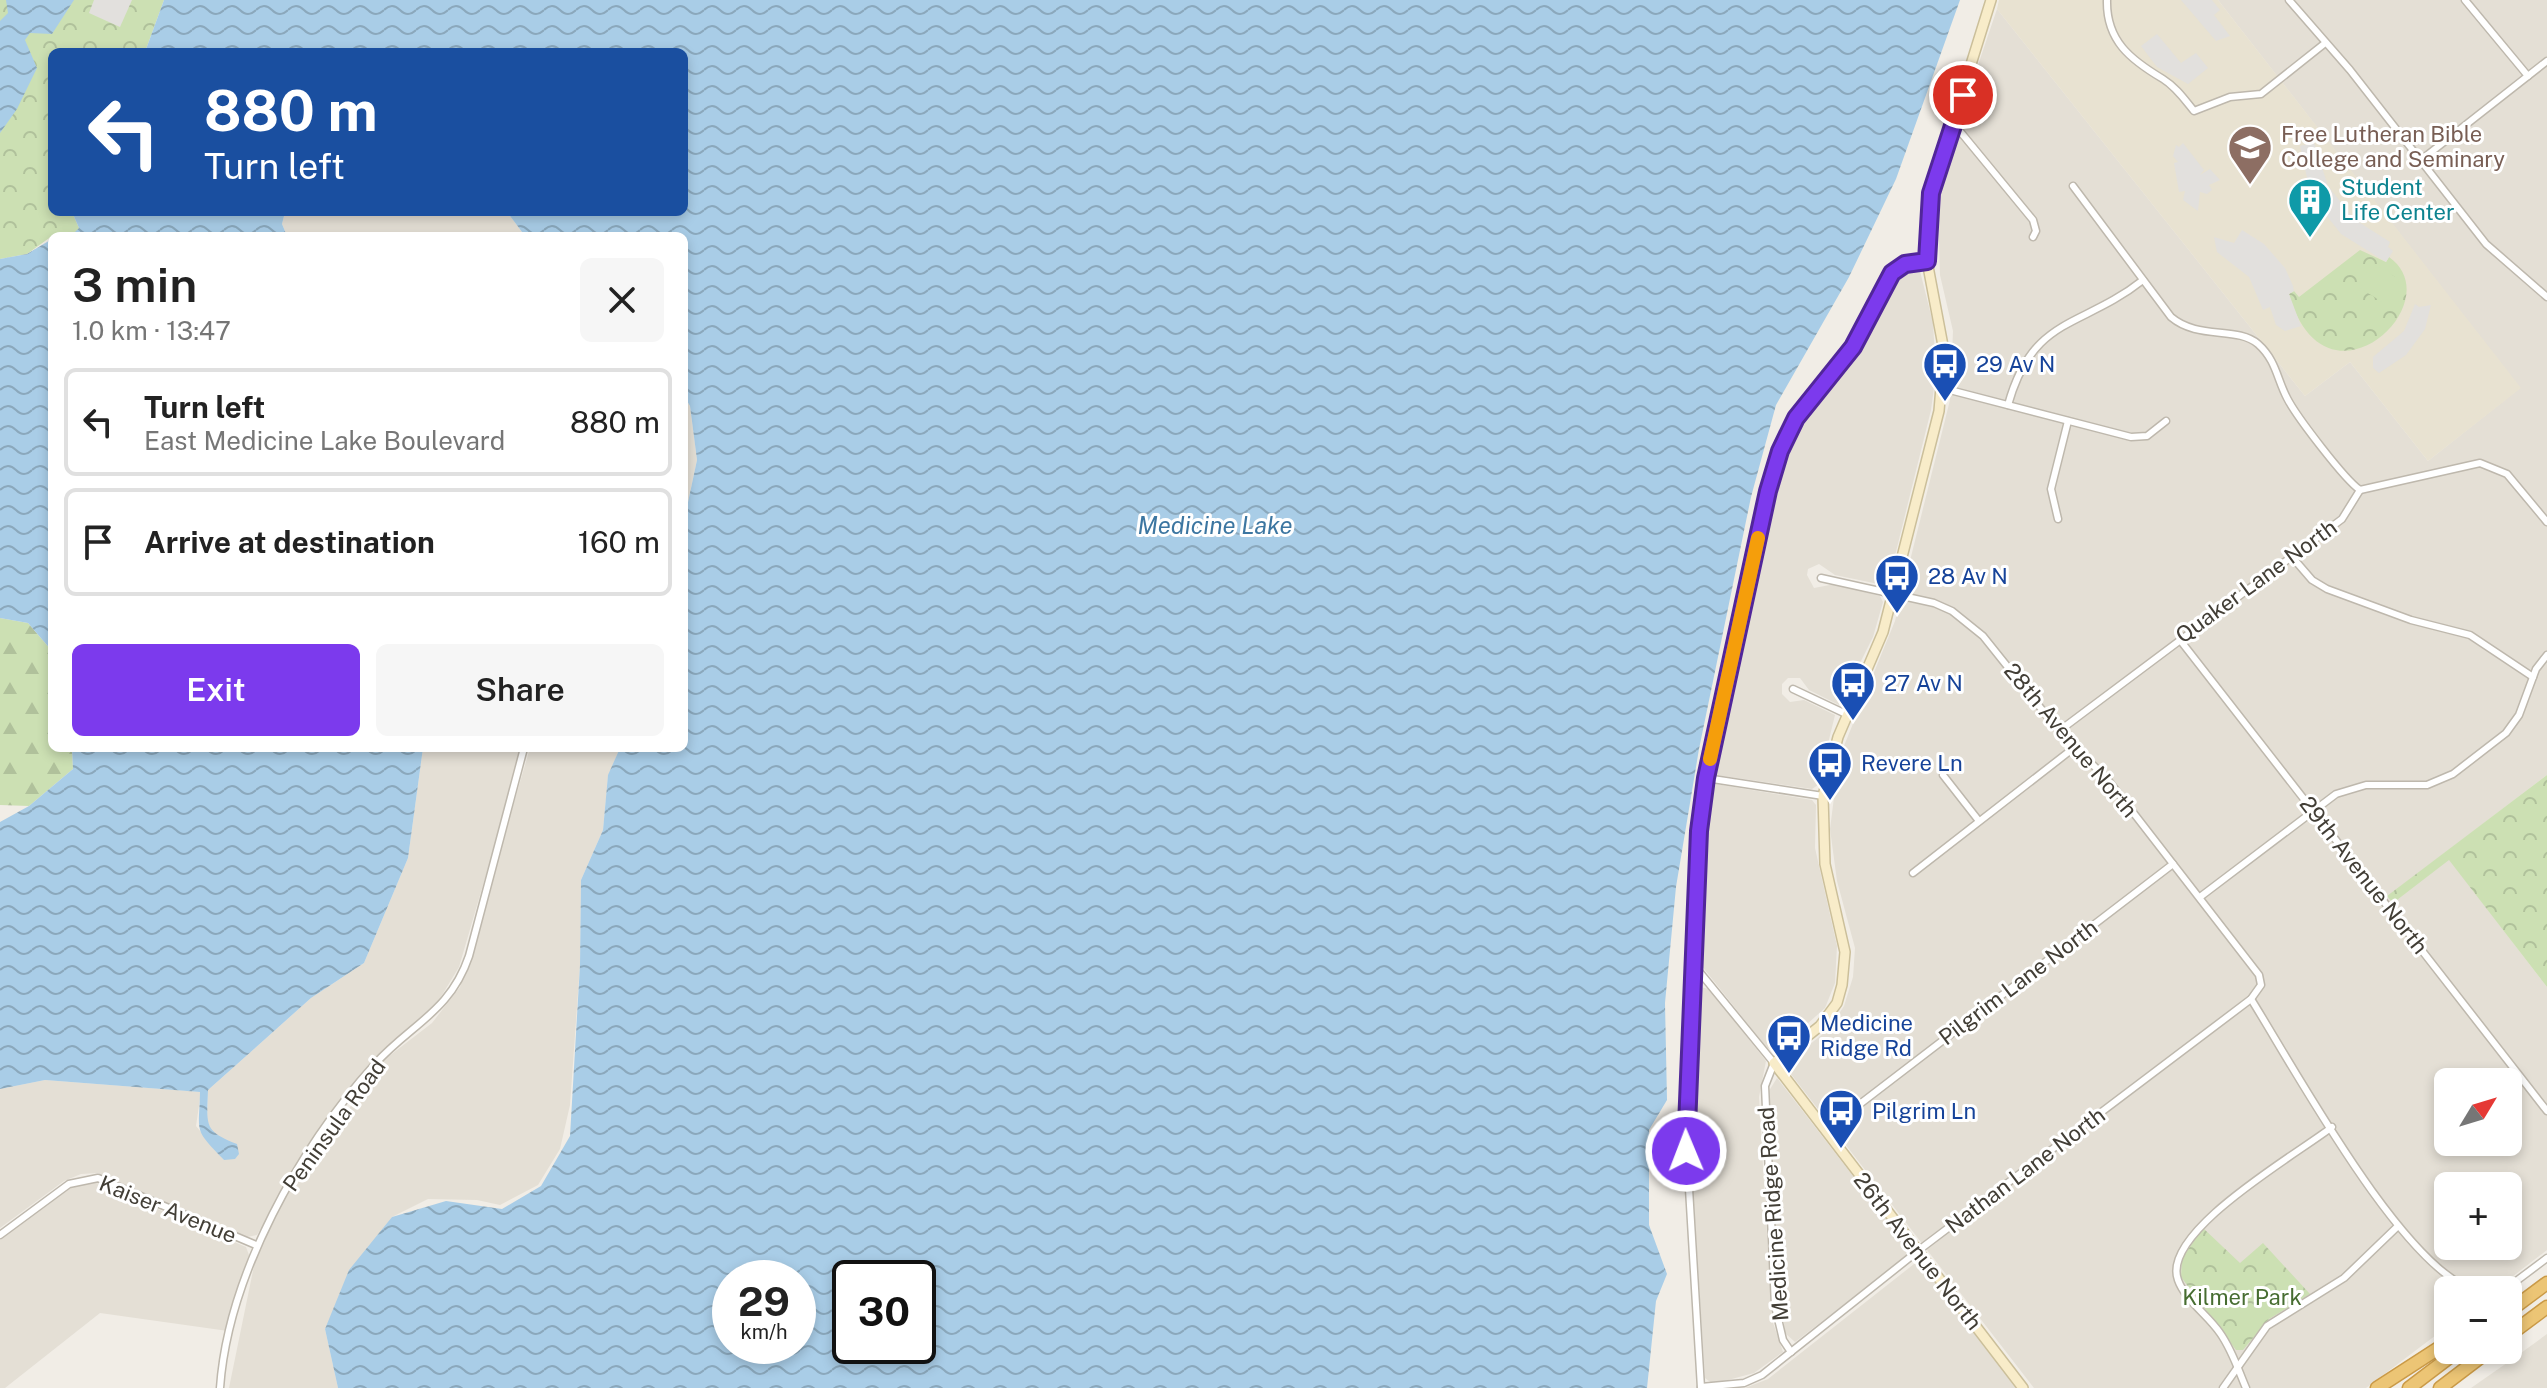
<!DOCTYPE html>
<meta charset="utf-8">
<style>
body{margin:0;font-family:"Public Sans",sans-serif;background:#f6f6f6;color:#222;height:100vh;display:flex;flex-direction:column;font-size:30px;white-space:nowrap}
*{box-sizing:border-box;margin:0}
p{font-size:26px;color:#767676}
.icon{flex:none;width:44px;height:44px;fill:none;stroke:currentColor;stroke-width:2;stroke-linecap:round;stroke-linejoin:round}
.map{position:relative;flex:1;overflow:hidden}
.details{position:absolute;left:48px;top:232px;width:640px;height:520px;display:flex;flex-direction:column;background:#fff;border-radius:12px;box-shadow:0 4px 12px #0003}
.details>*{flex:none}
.banner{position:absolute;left:48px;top:48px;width:640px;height:168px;border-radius:12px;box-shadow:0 4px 12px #0003;background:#1a4fa0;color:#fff;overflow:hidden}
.needle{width:52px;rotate:52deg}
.tools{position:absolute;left:2434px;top:1068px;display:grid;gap:16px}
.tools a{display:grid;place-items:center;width:88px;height:88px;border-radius:12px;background:#fff;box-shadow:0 4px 12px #0003;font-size:40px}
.speed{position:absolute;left:712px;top:1260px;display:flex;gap:16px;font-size:40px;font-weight:700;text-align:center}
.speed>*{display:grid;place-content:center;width:104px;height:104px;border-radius:50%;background:#fff;box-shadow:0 4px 12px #0003;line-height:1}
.speed small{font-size:20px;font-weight:400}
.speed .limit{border:4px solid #111;border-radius:12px;background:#fff;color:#111}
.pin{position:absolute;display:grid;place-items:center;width:68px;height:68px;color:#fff;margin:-34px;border:4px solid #fff;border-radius:50%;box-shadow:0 2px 8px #0007}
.me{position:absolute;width:88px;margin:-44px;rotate:359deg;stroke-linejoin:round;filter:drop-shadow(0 0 6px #0008)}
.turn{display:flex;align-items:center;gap:28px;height:168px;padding:0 24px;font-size:36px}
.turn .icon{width:104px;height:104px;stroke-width:2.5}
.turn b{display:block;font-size:56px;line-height:68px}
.round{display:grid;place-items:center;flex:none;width:84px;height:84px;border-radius:12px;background:#f6f6f6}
.overview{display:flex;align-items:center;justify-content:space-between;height:136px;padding:0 24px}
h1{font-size:48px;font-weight:600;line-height:60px}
.cta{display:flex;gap:16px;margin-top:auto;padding:16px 24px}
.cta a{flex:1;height:92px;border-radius:12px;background:#7c3aed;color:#fff;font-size:32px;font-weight:600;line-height:92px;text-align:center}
.cta a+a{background:#f6f6f6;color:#222}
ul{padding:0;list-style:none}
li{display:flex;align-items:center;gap:24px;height:108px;margin:0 16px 12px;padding:0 8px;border:4px solid #e0e0e0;border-radius:12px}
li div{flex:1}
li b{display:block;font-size:30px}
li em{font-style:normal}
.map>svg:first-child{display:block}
</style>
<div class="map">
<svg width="2547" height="1388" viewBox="0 0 2547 1388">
<defs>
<pattern id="forest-firs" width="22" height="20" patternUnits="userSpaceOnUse" patternTransform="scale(2)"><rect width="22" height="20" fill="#cce0b3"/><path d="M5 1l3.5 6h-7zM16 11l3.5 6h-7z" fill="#b0c19b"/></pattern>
<pattern id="park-crowns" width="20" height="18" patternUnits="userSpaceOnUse" patternTransform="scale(2)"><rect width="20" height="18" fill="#cce0b3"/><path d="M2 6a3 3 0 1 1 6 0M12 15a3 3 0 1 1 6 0" fill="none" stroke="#b0c19b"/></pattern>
<pattern id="water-waves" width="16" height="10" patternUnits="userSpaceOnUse" patternTransform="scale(2)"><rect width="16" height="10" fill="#a9cde7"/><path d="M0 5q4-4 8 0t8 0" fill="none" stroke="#8ba8bc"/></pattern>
</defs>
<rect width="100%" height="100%" fill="#f1ede6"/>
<g fill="#e4dfd5" fill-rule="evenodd">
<path d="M2218,0H2547V775L2388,896L2393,902L2449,859L2547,987V1250L2495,1290H2448V1326L2366,1388H2034L1787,1069L1789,1061L1829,1029L1844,1006L1853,977L1855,948L1837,881L1830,829L1839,758L1895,621L1950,400L1953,331L1940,275L1938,207L1952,142L1997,9L2305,396L2350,362L2428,461L2520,388ZM2448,1082H2508V1142H2448ZM2448,1186H2508V1246H2448Z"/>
<polygon points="285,212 507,212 525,236 287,236 282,224"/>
<polygon points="1908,266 1920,271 1933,323 1936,373 1931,410 1889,580 1883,585 1835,575 1819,564 1808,569 1807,575 1814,588 1835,584 1880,596 1883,602 1873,637 1839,705 1809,690 1800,678 1788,678 1782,684 1782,694 1790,702 1804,700 1835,715 1818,785 1812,789 1716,775 1712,770 1754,550 1774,478 1789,440 1805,412 1864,333 1894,275"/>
<polygon points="684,396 690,406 697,460 684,521"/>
<polygon points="423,748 523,748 459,967 433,1010 380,1053 363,1074 298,1162 257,1235 247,1237 98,1173 81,1174 64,1181 0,1228 0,1089 45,1080 201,1092 196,1126 224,1160 232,1142 224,1142 212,1132 207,1120 208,1090 311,998 364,963 408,858"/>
<polygon points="530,748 620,748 608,776 603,830 581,880 580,965 570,1105 560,1149 538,1185 500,1205 477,1200 428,1199 392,1217 325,1329 338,1388 229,1388 256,1256 281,1203 384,1060 432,1023 460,987"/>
<polygon points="1716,784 1812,800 1816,805 1815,848 1837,946 1835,983 1825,1008 1777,1051 1767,1048 1697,960 1704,799 1707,787"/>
<polygon points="1696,986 1709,989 1766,1061 1759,1097 1772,1320 1783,1352 1754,1373 1713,1384 1705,1378 1688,1110 1693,990"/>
<polygon points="1777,1078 1909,1248 1908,1256 1795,1342 1785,1333 1780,1285 1767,1094"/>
<polygon points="92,1181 246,1247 249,1255 228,1331 100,1313 5,1388 0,1388 0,1240 68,1188"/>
<polygon points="1920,1263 2016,1388 1745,1388 1768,1379 1914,1264"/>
<polygon points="2547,1334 2547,1388 2471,1388 2514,1358"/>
</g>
<polygon fill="#e8e2d1" points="1999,0 2218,0 2521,388 2428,461 2350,362 2305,396 1997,9"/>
<polygon fill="url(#forest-firs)" points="0,618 28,623 52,651 52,748 72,748 73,769 29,806 0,805"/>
<g fill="url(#park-crowns)">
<polygon points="0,0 164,0 145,52 52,52 52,212 72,212 79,228 74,236 52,236 27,254 0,259"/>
<path d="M2360,250L2386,262L2389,257C2453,302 2325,421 2289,294L2294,291L2299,297Z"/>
<polygon points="2547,775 2547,987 2449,860 2393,903 2387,896"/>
<polygon points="2203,1228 2240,1263 2263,1243 2310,1294 2269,1319 2243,1350 2236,1350 2181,1277 2182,1258"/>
</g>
<polygon fill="#cce0b3" points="2372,263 2399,279 2384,303 2358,287"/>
<g fill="#e2e0dd">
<polygon points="94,0 132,0 120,27 89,13"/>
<polygon points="2181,0 2212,0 2220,10 2214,15 2230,36 2216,41"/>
<polygon points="2157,34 2181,63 2196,53 2208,68 2188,84 2157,67 2141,46"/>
<polygon points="2183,143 2204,170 2200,175 2210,169 2220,180 2209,185 2212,190 2207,194 2200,192 2198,211 2183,200 2185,191 2179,192 2174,163 2178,162 2173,156 2176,145 2179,147"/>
<polygon points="2314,143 2328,186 2354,219 2390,242 2388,247 2393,251 2386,262 2341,234 2311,196 2300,146"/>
<polygon points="2242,230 2264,244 2285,268 2293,286 2294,291 2289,294 2301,326 2285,331 2276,325 2270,307 2263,310 2249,277 2217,252 2214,237 2234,243"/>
<polygon points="2415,304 2419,307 2431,305 2425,329 2406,355 2379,373 2373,368 2373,357 2404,331"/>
</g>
<g fill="url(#water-waves)" fill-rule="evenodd">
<polygon points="6,0 74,0 52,34 30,33 25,40 37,68 17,109 0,133 0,21 8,13"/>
<path d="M164,0H1960L1896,179L1849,277L1776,405L1751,497L1699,749L1676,887L1665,1003L1667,1100L1649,1130V1225L1667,1274L1656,1301L1647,1388H338L325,1329L349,1270L392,1217L446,1201L502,1209L541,1186L570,1136L580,965L581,880L603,830L608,775L620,748H684V521L697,460L690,406L684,396V236H525L507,212H684V52H145ZM798,1278V1346H730V1278ZM918,1278V1346H850V1278Z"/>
<polygon points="72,212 285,212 282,224 287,236 71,236 79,228"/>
<polygon points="52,239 52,651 28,623 0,618 0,259 27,254"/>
<path d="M72,748H423L408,858L364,963L311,998L208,1090C207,1125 203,1131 237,1144L239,1154L235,1159L224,1160C193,1128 199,1134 200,1092L45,1080L0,1089V822L29,806L73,769Z"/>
</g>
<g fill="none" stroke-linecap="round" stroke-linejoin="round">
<g stroke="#beb8ad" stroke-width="9">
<g id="street">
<path d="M2107,0C2106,41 2131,60 2163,79C2176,87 2185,100 2194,111L2230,97L2261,94L2324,44"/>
<polyline points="2289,0 2350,70 2486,244 2547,297"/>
<polyline points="2465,0 2528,76"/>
<polyline points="1954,124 2033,220 2036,231 2033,237"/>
<polyline points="2421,160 2547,61"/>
<path d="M2073,186L2171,317C2198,340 2237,326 2258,344C2276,360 2277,379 2287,398C2296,416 2345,480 2360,490"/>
<polyline points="1942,388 2131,437 2147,436 2166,421"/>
<path d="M2008,405C2033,315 2081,329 2143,280"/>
<polyline points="2360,490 2480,463 2507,474 2547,522"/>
<polyline points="2058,519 2051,489 2068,421"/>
<polyline points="2293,558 2312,580 2327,589 2411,620 2470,635 2533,677"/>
<polyline points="2180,640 2547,1111"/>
<polyline points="1793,689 1846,714"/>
<polyline points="2059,731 2342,519 2360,490"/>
<polyline points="1943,775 1979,821"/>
<polyline points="1706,778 1823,796"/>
<polyline points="1913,873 2075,747"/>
<polyline points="2200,897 2336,794 2366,785 2427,785 2453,774 2506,733 2519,715 2536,669 2547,655"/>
<polyline points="1693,964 1774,1063 1765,1086 1775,1306 1783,1340 1791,1352"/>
<path d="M2251,999C2293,1066 2404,1271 2475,1290"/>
<polyline points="1826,1130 2173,864"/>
<polyline points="0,1235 69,1184 98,1178 256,1245"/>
<polyline points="2496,1290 2511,1285 2547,1258"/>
<polyline points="1701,1387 1744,1383 1762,1375 1923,1247 2251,999 2261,985 2259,975 2108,780 2059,731 1983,636 1952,611 1934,603 1821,578"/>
<path d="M220,1388C228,1275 300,1147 375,1064C411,1024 450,1012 469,956L524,748"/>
<polyline points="1701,1388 1685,1122 1696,881 1706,778 1749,573 1780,451 1796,418 1853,347 1892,273 1905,264 1927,261"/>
<polyline points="2223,1388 2267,1326 2344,1278 2397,1227"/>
<path d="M2246,1388C2238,1369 2232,1350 2220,1333C2208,1315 2185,1300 2178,1280C2160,1232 2299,1153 2332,1127"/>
</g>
</g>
<g stroke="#cbbf9a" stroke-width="12">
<polyline id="secondary" points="1991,0 1931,193 1927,261 1944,351 1939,411 1883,632 1838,737 1823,796 1825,864 1845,952 1842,985 1837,1003 1820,1026 1774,1063 2023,1388"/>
</g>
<g stroke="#ca9a47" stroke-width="15">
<g id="highway">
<polyline points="2508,1312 2547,1283"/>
<polyline points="2508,1336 2547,1307"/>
<polyline points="2377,1388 2448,1342"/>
<polyline points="2409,1388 2459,1350"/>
<polyline points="2440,1388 2490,1350"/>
</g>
</g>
<use href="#street" stroke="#fff" stroke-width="6"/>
<use href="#secondary" stroke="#f8ecc9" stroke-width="9"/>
<use href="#highway" stroke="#ecc575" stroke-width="12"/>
</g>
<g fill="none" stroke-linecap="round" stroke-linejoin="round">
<g stroke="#51269a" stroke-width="20">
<polyline id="route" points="1686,1151 1699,831 1706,778 1768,491 1780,451 1796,418 1853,347 1892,273 1905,264 1927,261 1931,193 1963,95"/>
</g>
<use href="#route" stroke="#7c3aed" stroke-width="14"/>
<polyline stroke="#f59e0b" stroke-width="14" points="1710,759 1758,538"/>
</g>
<defs>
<g id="university-pin" transform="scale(2.3)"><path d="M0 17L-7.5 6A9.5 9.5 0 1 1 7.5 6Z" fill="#8d6e63" stroke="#fff"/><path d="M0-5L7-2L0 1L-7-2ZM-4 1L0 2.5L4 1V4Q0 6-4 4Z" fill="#fff"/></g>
<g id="building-pin" transform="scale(2.3)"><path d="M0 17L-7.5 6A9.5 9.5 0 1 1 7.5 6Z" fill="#0f9aa8" stroke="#fff"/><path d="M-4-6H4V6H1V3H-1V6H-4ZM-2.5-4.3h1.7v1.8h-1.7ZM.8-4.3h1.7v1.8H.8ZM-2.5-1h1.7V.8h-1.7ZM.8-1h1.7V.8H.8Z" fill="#fff"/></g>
<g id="bus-pin" transform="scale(2.3)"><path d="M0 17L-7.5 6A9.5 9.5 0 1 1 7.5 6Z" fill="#1a4fb4" stroke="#fff"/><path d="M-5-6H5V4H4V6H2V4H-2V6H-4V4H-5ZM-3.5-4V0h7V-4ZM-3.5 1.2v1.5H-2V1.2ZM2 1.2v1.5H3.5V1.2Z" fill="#fff"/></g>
</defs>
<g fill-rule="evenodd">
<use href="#university-pin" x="2250" y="147"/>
<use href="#building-pin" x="2310" y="200"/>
<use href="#bus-pin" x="1945" y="364"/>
<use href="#bus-pin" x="1897" y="576"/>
<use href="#bus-pin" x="1853" y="683"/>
<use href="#bus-pin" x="1830" y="763"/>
<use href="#bus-pin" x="1789" y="1036"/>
<use href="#bus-pin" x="1841" y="1111"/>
</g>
<g text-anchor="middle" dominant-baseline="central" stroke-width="6" stroke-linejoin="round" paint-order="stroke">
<g font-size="22" fill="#785e54" stroke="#fff" text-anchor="start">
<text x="2281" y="134">Free Lutheran Bible<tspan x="2281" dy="25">College and Seminary</tspan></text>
</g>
<g font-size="22" fill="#0d838f" stroke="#fff" text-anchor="start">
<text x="2341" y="187">Student<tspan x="2341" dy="25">Life Center</tspan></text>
</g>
<g font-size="22" fill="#164399" stroke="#fff" text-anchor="start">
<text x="1976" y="364">29 Av N</text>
<text x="1928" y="576">28 Av N</text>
<text x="1884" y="683">27 Av N</text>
<text x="1861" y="763">Revere Ln</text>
<text x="1820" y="1023">Medicine<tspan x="1820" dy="25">Ridge Rd</tspan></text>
<text x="1872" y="1111">Pilgrim Ln</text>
</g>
<g font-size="22" fill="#423e36" stroke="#fff">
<text transform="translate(2256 581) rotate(-36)">Quaker Lane North</text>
<text transform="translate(2071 740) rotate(50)">28th Avenue North</text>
<text transform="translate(2364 875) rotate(52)">29th Avenue North</text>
<text transform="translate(2018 982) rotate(-37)">Pilgrim Lane North</text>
<text transform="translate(334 1125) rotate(-54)">Peninsula Road</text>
<text transform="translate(2025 1170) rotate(-37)">Nathan Lane North</text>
<text transform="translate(168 1209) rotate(22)">Kaiser Avenue</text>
<text transform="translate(1773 1214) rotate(-94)">Medicine Ridge Road</text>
<text transform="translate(1918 1251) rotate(52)">26th Avenue North</text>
</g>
<g font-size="22" fill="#476d31" stroke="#fff">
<text x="2242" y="1297">Kilmer Park</text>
</g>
<g font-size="24" font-style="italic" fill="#3c76a1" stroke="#fff">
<text x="1215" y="525">Medicine Lake</text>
</g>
</g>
</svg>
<div class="tools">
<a><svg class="needle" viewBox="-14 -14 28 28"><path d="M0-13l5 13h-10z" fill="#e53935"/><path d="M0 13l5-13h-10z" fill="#767676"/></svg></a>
<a>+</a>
<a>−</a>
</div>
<div class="speed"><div>29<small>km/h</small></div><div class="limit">30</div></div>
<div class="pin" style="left:1963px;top:95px;background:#d93025"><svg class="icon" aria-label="arrive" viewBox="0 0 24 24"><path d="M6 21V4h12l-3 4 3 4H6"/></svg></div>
<svg class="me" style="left:1686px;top:1151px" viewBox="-20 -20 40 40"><circle r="17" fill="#7c3aed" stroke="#fff" stroke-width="3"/><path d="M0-11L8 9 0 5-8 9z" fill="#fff"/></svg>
<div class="banner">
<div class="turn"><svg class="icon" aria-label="left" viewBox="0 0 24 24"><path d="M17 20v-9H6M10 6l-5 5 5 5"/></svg><div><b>880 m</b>Turn left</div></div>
</div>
<section class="details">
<div class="overview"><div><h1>3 min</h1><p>1.0 km · 13:47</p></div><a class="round"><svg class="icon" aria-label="close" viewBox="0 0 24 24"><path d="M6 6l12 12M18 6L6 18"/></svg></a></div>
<ul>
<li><svg class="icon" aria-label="left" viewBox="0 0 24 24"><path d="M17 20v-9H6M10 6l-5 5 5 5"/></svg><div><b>Turn left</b><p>East Medicine Lake Boulevard</p></div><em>880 m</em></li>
<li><svg class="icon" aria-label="arrive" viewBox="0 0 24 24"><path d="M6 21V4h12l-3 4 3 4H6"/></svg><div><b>Arrive at destination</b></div><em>160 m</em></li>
</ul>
<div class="cta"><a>Exit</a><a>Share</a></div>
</section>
</div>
